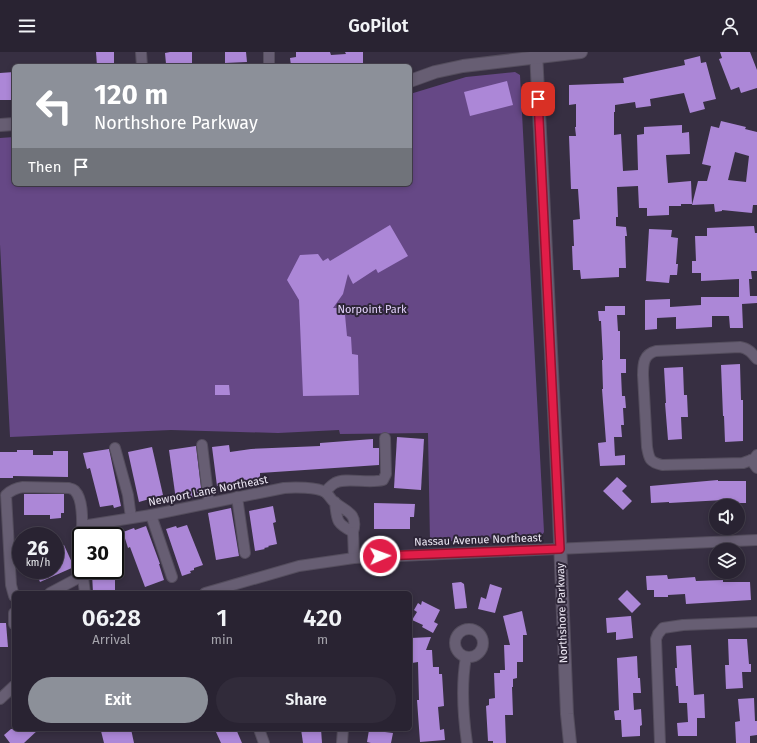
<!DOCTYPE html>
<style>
body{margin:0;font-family:"Fira Sans",sans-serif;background:#312b3a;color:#f1f3f6;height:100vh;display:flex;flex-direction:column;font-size:15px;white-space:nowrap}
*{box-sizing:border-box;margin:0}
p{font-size:13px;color:#a5a4ac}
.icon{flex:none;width:22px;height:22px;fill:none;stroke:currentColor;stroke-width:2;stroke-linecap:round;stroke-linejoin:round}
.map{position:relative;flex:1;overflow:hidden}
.details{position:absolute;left:12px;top:539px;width:400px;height:140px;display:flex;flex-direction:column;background:#292332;border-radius:6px;box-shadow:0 2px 6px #0003,0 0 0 1px #45404d}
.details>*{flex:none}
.guide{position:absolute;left:12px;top:12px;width:400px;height:122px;border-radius:6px;box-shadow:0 2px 6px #0003,0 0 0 1px #45404d;background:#8c9099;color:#fff;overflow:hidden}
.controls{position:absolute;left:709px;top:447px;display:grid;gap:8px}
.controls a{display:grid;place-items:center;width:36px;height:36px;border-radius:50%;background:#292332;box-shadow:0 2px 6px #0003,0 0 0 1px #45404d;font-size:20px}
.speed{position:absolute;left:12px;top:475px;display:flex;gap:8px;font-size:20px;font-weight:700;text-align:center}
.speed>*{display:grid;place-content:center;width:52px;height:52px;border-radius:50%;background:#292332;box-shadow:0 2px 6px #0003,0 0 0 1px #45404d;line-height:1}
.speed small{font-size:10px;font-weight:400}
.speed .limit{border:2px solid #111;border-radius:6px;background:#fff;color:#111}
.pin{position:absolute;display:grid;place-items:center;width:34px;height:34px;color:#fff;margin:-17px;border-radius:8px;box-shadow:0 2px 6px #0006}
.me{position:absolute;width:44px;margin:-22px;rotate:88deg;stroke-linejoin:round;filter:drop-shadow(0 0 3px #0008)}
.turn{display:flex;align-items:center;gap:14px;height:84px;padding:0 16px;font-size:18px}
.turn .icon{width:52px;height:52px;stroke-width:2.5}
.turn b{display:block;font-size:28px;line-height:34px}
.then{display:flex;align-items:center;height:38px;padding:0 16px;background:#0003;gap:8px;font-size:15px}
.eta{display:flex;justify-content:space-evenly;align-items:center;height:68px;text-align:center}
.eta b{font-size:24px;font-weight:600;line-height:28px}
.button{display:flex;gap:8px;margin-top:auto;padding:8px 16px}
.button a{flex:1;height:46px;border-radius:24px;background:#8c9099;color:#fff;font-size:16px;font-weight:600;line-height:46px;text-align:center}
.button a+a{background:#312b3a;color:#f1f3f6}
header{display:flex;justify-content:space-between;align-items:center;height:52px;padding:0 16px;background:#292332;font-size:18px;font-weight:600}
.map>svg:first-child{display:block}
</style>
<header><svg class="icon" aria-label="menu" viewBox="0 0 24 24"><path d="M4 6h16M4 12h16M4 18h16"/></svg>GoPilot<svg class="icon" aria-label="person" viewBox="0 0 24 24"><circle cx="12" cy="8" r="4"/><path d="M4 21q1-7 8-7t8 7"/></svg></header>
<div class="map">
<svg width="757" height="691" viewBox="0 0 757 691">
<rect width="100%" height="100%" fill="#372f42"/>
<polygon fill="#664886" points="515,20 520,23 544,480 541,485 430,490 428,381 340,382 339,378 278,381 171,378 10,385 0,192 0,86 14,85 14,132 410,132 410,42 466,25"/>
<g fill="#ac87d7" fill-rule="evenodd">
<polygon points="96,0 114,0 114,12 97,14"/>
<polygon points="170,0 192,0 192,11 166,12 165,1"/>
<polygon points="225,0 246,0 247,10 225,11"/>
<polygon points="296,0 330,0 331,3 346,2 345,0 363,0 363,14 291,14 290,6 296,5"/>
<polygon points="720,0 750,0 757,18 757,36 741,41 739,35 731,38 719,7 722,6"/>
<polygon points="700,4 701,11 706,10 716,47 703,50 705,57 690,61 684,41 650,47 651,54 636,56 635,50 615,53 615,60 614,60 614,83 621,82 623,119 638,118 637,83 644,82 644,75 682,73 682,81 689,80 690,102 666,103 668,131 691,129 692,152 681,152 681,154 669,154 669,163 647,164 647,156 639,156 638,134 617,135 618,165 616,165 616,174 626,175 627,184 625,184 626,216 619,216 619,225 581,227 580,218 573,218 572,194 574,194 573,168 580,167 578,137 571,137 569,84 576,84 575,75 576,75 576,52 569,53 569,33 624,31 623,26 685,13 684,8"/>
<polygon points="14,20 14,41 11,41 11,48 0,48 0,21"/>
<polygon points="507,29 513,53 470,64 464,40"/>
<path d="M721,69L746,75L745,77L757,80V153H753L752,161L722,158V159L715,160L714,152L692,153L698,129H707L711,114L702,112L711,74L719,76ZM735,100L749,104L746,130L728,128Z"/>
<polygon points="390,173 408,204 378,221 376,217 353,232 348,222 343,242 333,256 342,256 343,262 345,263 347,284 351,285 352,302 358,303 359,343 303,344 299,248 287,228 300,203 318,202 323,209 328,206 330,209"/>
<polygon points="754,174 755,181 757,181 757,219 751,219 752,227 749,227 750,244 757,244 757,251 742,252 743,276 730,276 729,264 712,264 712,275 676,277 676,265 657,266 657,277 645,278 645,248 670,247 670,255 701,253 701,245 739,245 739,227 701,229 701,221 692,221 692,209 696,209 695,184 707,184 707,176"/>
<polygon points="649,177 672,178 671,185 678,186 676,212 678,212 677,223 670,223 669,231 646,229"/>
<polygon points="605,254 625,254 625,263 617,263 618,279 620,279 620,307 626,307 626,321 621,321 622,344 625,344 626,356 623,356 624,373 621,373 622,385 614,385 615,404 625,403 625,413 600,414 598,391 606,390 602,337 603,337 602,308 603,308 601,269 599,269 598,259 605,259"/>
<polygon points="740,312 741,348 743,348 743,389 725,390 724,364 723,364 721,313"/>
<polygon points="683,315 684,343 687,343 688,365 681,365 682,387 668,388 665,351 666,351 664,316"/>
<polygon points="215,333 229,333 230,343 215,343"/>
<polygon points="397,385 424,387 421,438 394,436"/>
<polygon points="373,387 373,396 379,396 379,413 260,421 260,428 243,429 243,430 217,434 212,395 229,393 230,400 251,397 320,394 320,391"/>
<polygon points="196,394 202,444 176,448 169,398"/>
<polygon points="152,395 163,443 139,450 128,400"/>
<polygon points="109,397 121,454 114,456 113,453 100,455 90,416 87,417 83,401"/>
<polygon points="17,398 33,398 33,403 53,403 53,399 68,399 68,425 13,424 13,426 0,426 0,400 17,400"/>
<polygon points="617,425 627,434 622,439 632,449 623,458 603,439"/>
<polygon points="718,428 718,429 746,429 746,451 724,451 724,448 669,451 669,450 651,451 650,434"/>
<polygon points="24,442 64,442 64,461 61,461 61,466 50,467 50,463 24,463"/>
<polygon points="374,451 415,452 414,465 410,465 410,477 374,477"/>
<polygon points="273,454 276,470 273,471 277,492 268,494 269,495 264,496 265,497 255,499 249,459"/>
<polygon points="231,456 239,504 216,508 208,461"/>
<polygon points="187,473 203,513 194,516 194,518 190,519 191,521 182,524 166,477 176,474 177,476"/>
<polygon points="146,474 160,512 159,512 164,528 145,535 130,495 128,496 123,480 134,476 135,478"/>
<polygon points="64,493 74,515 40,530 35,518 55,518 55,496"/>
<polygon points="94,518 115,518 115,541 93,541 92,521 94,521"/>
<polygon points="667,523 668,527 695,525 696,529 723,528 723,530 750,530 751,548 686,552 685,542 668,543 668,545 654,545 654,538 647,538 646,524"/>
<polygon points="461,530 464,532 467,556 455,557 452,531"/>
<polygon points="490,532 502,536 495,561 478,557 481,545 486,547"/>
<polygon points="627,538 641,552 632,561 618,547"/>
<polygon points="422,549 440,558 434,570 438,572 433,581 422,575 423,573 412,568 417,560 414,558 418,551 421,553"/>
<polygon points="522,559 527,583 523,583 523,610 517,610 517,626 513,627 513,635 512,635 513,663 505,663 506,691 493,691 493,689 488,689 486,654 489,653 489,647 495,646 494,621 500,621 500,618 505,618 504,593 510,593 503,564"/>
<polygon points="631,564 633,586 616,588 616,580 607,581 606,566"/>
<polygon points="0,571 6,571 8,595 0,595"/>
<polygon points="431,585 426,598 432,598 433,615 439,615 439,622 442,622 444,654 438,655 440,678 444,677 445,688 420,690 417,648 419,648 418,610 412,611 411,586"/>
<polygon points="728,587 747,587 749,612 751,612 751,620 742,620 743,636 726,637 725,613 729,613"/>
<polygon points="691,593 694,643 704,642 705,666 697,666 697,684 678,684 677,671 688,670 687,651 679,651 678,634 676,634 675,616 677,616 676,594"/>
<polygon points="637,604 638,626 640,626 641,641 633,641 634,658 641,657 642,673 640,674 640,684 622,685 621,668 615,668 614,659 619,658 617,606"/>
<polygon points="754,646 755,669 757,669 757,683 750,684 750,691 736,691 735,670 740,669 738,647"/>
<polygon points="11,677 39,677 24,691 10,691 4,683"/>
<polygon points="117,677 131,677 134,691 104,691 101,679"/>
<polygon points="223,677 236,677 242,691 221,691 216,680"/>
<polygon points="301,677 321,677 322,691 303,691"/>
<polygon points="369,678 393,681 391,691 371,691 367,690"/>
</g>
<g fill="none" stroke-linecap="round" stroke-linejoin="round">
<g stroke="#544d5d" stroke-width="12">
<g id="minor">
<polyline points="141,0 142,14"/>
<polyline points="269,0 269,14"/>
<path d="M757,307C752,301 748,296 740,295L656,299C644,302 643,311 643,323L647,395C649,406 649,410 662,413L743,411L754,407L757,403"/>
<polyline points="202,393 209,451"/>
<polyline points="115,396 128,443 131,466"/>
<polyline points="751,408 757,416"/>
<path d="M325,440C328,437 331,433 335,431C345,425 369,432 383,428L386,422L385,386"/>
<polyline points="237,445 245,501"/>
<polyline points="151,463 172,525"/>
<path d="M82,474L151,463L284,436C294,435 317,435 325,440C328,442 331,447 333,449C344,459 359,460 353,480C336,471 337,469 335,450"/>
<polyline points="353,480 354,506"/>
<polyline points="82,518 85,541"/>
<polyline points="50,541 82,524"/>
<polyline points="205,541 299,514 354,506 757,488"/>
<path d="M14,544L11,533L6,443C11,438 16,436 23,435L69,436C71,437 74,437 75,439C84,448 82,472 82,484"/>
<polyline points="14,561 14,572"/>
<circle cx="469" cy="591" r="14"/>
<path d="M466,605C461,633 463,663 467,691"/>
<polyline points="0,647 14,634"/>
<polyline points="259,677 264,691"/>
<polyline points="342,691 343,677"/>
<polyline points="660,691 656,587 658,582 663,576 683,573 757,570"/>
</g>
</g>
<g stroke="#544d5d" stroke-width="14">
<g id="tertiary">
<polyline points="536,0 558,439 567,662 570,691"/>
<polyline points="410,29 435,20 463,14 581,0"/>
<polyline points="0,73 14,72"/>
</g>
</g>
<use href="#minor" stroke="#675e73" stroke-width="10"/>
<use href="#tertiary" stroke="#675e73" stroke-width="12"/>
</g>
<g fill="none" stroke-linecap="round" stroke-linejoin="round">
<g stroke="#92132f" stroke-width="10">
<polyline id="route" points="380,504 560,497 538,47"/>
</g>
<use href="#route" stroke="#e11d48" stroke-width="7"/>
</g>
<g text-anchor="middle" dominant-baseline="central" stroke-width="4" stroke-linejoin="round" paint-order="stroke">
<g font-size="11" fill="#e1d0f9" stroke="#2d2537">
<text x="372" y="257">Norpoint Park</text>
</g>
<g font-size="11" fill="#eee9f5" stroke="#2d2537">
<text transform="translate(208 439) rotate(-11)">Newport Lane Northeast</text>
<text transform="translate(478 488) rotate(-2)">Nassau Avenue Northeast</text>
<text transform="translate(562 561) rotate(-92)">Northshore Parkway</text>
</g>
</g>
</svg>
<div class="controls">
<a><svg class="icon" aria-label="sound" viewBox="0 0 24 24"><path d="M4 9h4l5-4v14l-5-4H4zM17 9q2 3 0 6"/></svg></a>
<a><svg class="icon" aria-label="layers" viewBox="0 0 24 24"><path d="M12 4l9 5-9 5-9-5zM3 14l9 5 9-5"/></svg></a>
</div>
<div class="speed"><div>26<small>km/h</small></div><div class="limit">30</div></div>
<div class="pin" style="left:538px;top:47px;background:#d93025"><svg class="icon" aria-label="arrive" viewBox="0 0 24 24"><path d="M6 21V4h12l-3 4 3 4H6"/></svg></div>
<svg class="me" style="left:380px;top:504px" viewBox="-20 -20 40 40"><circle r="17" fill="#e11d48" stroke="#fff" stroke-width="3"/><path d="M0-11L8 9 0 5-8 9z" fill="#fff"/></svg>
<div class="guide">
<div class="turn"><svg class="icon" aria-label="left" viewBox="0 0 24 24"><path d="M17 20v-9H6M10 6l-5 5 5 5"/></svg><div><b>120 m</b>Northshore Parkway</div></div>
<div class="then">Then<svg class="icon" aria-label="arrive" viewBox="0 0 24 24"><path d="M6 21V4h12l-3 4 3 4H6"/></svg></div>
</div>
<section class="details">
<div class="eta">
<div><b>06:28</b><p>Arrival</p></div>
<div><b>1</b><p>min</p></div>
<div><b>420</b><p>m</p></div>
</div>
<div class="button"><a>Exit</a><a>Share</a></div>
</section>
</div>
